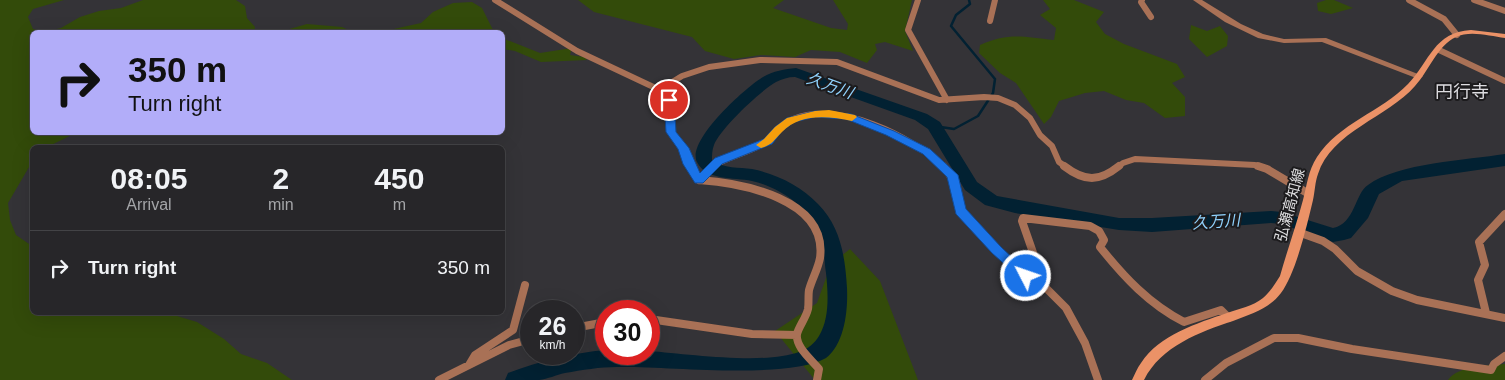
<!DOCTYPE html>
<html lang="en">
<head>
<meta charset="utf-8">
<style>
	:root { --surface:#272629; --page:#333235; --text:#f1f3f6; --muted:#a4a5a8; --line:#434346 }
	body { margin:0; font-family:Arial,"Noto Sans JP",sans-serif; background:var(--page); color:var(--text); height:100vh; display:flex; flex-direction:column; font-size:19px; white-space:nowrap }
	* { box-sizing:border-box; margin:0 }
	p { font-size:16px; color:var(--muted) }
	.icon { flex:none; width:28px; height:28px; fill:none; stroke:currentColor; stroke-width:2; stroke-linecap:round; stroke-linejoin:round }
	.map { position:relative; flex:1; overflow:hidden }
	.panel { position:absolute; left:30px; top:145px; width:475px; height:170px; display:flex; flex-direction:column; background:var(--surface); border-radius:8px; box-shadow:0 5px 20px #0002,0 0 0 1px var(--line) }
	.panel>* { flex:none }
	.hud { position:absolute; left:30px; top:30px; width:475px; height:105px; border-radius:8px; box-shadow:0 5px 20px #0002,0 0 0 1px var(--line); background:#b2adf9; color:#111; overflow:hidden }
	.speed { position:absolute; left:520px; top:300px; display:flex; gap:10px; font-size:25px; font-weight:700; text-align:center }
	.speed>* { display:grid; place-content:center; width:65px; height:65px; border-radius:50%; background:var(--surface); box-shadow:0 5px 20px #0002,0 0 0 1px var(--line); line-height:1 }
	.speed small { font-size:12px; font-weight:400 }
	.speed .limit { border:8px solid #d22; background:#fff; color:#111 }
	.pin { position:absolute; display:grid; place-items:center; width:42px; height:42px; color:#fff; margin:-21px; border:2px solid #fff; border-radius:50%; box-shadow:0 1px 5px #0007 }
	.me { position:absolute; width:55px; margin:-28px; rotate:311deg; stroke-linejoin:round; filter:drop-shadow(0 0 4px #0008) }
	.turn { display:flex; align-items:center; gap:18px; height:105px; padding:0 15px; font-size:22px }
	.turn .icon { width:65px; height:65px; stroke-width:2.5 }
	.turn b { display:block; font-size:35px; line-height:42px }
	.eta { display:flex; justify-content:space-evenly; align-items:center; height:85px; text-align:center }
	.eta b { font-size:30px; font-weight:800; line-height:35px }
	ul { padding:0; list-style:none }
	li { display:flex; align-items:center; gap:15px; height:75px; padding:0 15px; border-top:1px solid var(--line) }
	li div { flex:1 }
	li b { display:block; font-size:19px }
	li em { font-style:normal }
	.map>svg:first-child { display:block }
</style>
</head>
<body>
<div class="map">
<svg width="1505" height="380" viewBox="0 0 1505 380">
	<rect width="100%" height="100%" fill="#343337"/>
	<!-- green -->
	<path fill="#334b0a" d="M0,0H64L33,9L28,17L33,29L44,32L61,28L80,17L99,11L121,8L143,0H236L245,6L247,18L255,27L254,32H110L103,30L91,32H32V132L76,133L47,147L32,148V162L8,203L10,220L16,235L32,246V312L167,313L197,322L224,339L241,354L267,363L292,380H0Z
		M578,0H784L773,8L831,28L847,30L848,24L833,0H912L905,31L913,51L885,42L875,44L877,50L867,63L840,52L811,50L795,57L761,55L734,59L705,51L692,37L594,12Z
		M1043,0H1074L1104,12L1096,22L1105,34L1124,44L1177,64L1185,77L1172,83L1185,97V116L1165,118L1144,103L1126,100L1104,91L1085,93L1059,101L1051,117L1044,124L1016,83L1000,73L979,53L980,45C1009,32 1024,37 1054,40L1056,28L1040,15L1050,9Z
		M1326,0H1334L1353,8L1331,14L1318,11L1317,3Z
		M472,2L482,8L494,32H380L421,23L433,12L453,3Z
		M307,24L342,27L353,32H279Z
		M1191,25L1207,31L1220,26L1228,36L1227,46L1207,57L1189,39Z
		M502,38L540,53L572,48L570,55L584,57L587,60L541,62L515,51L503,49Z
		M850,249L880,281L918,380H815L775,331L817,303L831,264Z
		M1505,364V380H1448C1459,365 1488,366 1505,364Z"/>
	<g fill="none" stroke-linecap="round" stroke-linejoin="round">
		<!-- stream -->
		<path stroke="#022132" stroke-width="2.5" d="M934,126L954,129L978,116L993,93L995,79L951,26L956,15L970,4L969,0"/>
		<!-- river -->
		<path fill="#022132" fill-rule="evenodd" d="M796,68L927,114L940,122L977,182L997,196L1119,218H1152L1271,211L1282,212L1333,228C1355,224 1355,193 1368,185C1398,163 1467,160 1505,154V166L1402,181L1379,194L1368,218L1351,238L1344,240L1333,242L1281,224L1271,223L1152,232L1119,230L1015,213L985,205L965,190L928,129L915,120L795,77C788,77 782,79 776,82C761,90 720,129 714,145C712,150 712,155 712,160C724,169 739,167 752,169C777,174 801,186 818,204C841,227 845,257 847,288C848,310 845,343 826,358C786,380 669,366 617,367C600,367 582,370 565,373C556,375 548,379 539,380C528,380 516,380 505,380L508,373C540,361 572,353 606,350V354H649V351C688,354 764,365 799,352C808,349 815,343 819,336C830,318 828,292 826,273C824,261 825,246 820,235C810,208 779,187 752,181C734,177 706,181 697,162C686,141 746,87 763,77C773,71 785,69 796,68Z"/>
		<!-- minor-far1 -->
		<path stroke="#a97156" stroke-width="6" d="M495,0L577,51L664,92L669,101L671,132L683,148L691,167
			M918,0L908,30L947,100
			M1142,0L1141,2L1151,17
			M1409,0L1444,19L1457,35
			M1474,0L1505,11
			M990,21L995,0
			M1439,50L1505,81
			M664,92L669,84L682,76L709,67L760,60L837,62L939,100L984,97L998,98L1015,105L1030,118L1040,135L1052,146L1059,162L1066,167
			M712,167C727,157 745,154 761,145C774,138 780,124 793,119C840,101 910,135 944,167
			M1118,167L1123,163L1135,159L1255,165L1261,167"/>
		<!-- minor -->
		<path stroke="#a97156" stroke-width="8" d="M690,166L699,180C742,183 828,199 820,258C818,269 812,279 809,290C808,296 809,303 808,309C806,318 799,326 797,334C795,347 812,360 819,369L817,380
			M943,166L953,179L959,207L968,220L1000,253L1047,289L1066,308L1085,343L1098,380
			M1064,166C1085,182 1099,182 1119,166
			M1258,166L1267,169L1309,194
			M699,180L714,166
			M1298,232L1323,241L1335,249L1357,271L1392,291L1417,300L1505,318
			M1019,270L1032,268L1037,264L1022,221L1023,218L1090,226L1099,231L1104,240L1100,247C1124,277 1149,304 1184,322L1221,310L1229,318
			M1486,313L1478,280L1485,265L1479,242L1505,214
			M649,319L752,334L797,335
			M574,328L606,322
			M469,365L475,355L513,330L525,285
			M439,380L509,345L531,339
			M1205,380L1226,363L1274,338H1298L1352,349L1491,370L1494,364L1505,356"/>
		<!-- tertiary -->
		<path fill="#a97156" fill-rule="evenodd" d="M1193,0H1202L1241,24L1263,34L1284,39L1326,38L1423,76L1419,79L1416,78L1322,42L1284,43L1258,38L1225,22Z"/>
		<!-- secondary -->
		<path fill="#eb9267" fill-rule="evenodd" d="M1471,30L1505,34V38C1490,36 1470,30 1456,37C1437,46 1429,71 1415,86C1388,117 1331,132 1318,174C1315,182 1315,191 1313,200C1307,225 1296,273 1281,293C1269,309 1251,314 1233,321C1200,332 1161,346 1144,380H1132C1135,374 1137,368 1141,363C1159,335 1198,323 1227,313C1239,309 1253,306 1263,298C1270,292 1275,284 1280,276C1287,251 1296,226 1303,200C1307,185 1308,171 1317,157C1339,123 1381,112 1408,84C1430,61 1434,32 1471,30Z"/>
	</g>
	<!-- route -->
	<path fill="#1a73e8" stroke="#114b97" d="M669,97L674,100L676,132L689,148L700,173L715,158L764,139L775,127L787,118L815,111L851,114L894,131L930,149L958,175L966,209L1001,247L1032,276L1030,279H1021L992,253L956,214L947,177L923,154L886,135L846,119L815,117L794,122L782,131L772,144L722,164L703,183H695L683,164L678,149L666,132L664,100Z"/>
	<!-- slow -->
	<path fill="#f59e0b" d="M829,110L855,115L857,117L852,121C828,116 800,113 782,132C774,140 772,145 761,148L756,145L764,139L775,127L787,118L815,111Z"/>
	<g text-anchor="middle" stroke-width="4" stroke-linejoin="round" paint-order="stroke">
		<!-- street labels -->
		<g font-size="15" fill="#dfdfe1" stroke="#1c1b1d">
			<text transform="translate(1290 205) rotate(-75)" y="5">弘瀬高知線</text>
		</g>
		<!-- water labels -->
		<g font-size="16" font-style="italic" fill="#90d3fe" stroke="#1c1b1d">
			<text transform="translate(830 85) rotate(20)" y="6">久万川</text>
			<text transform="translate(1216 221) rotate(-4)" y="6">久万川</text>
		</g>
		<!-- quarter labels -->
		<g font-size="18" fill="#dddce0" stroke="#1c1b1d">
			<text x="1462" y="98">円行寺</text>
		</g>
	</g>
</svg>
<div class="speed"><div>26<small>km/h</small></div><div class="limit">30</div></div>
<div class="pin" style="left:669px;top:100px;background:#d93025"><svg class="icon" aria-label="arrive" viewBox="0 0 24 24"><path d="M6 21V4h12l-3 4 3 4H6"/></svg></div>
<svg class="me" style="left:1026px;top:276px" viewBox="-20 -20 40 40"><circle r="17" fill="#1a73e8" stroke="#fff" stroke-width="3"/><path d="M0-11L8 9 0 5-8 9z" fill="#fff"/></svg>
<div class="hud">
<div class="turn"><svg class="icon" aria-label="right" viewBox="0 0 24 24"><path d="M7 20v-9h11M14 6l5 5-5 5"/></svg><div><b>350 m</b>Turn right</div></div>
</div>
<section class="panel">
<div class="eta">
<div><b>08:05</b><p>Arrival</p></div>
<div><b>2</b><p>min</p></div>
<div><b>450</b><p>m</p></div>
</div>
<ul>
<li><svg class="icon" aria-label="right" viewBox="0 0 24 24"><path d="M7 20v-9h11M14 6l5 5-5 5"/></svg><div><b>Turn right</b></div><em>350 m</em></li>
</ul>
</section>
</div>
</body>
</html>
